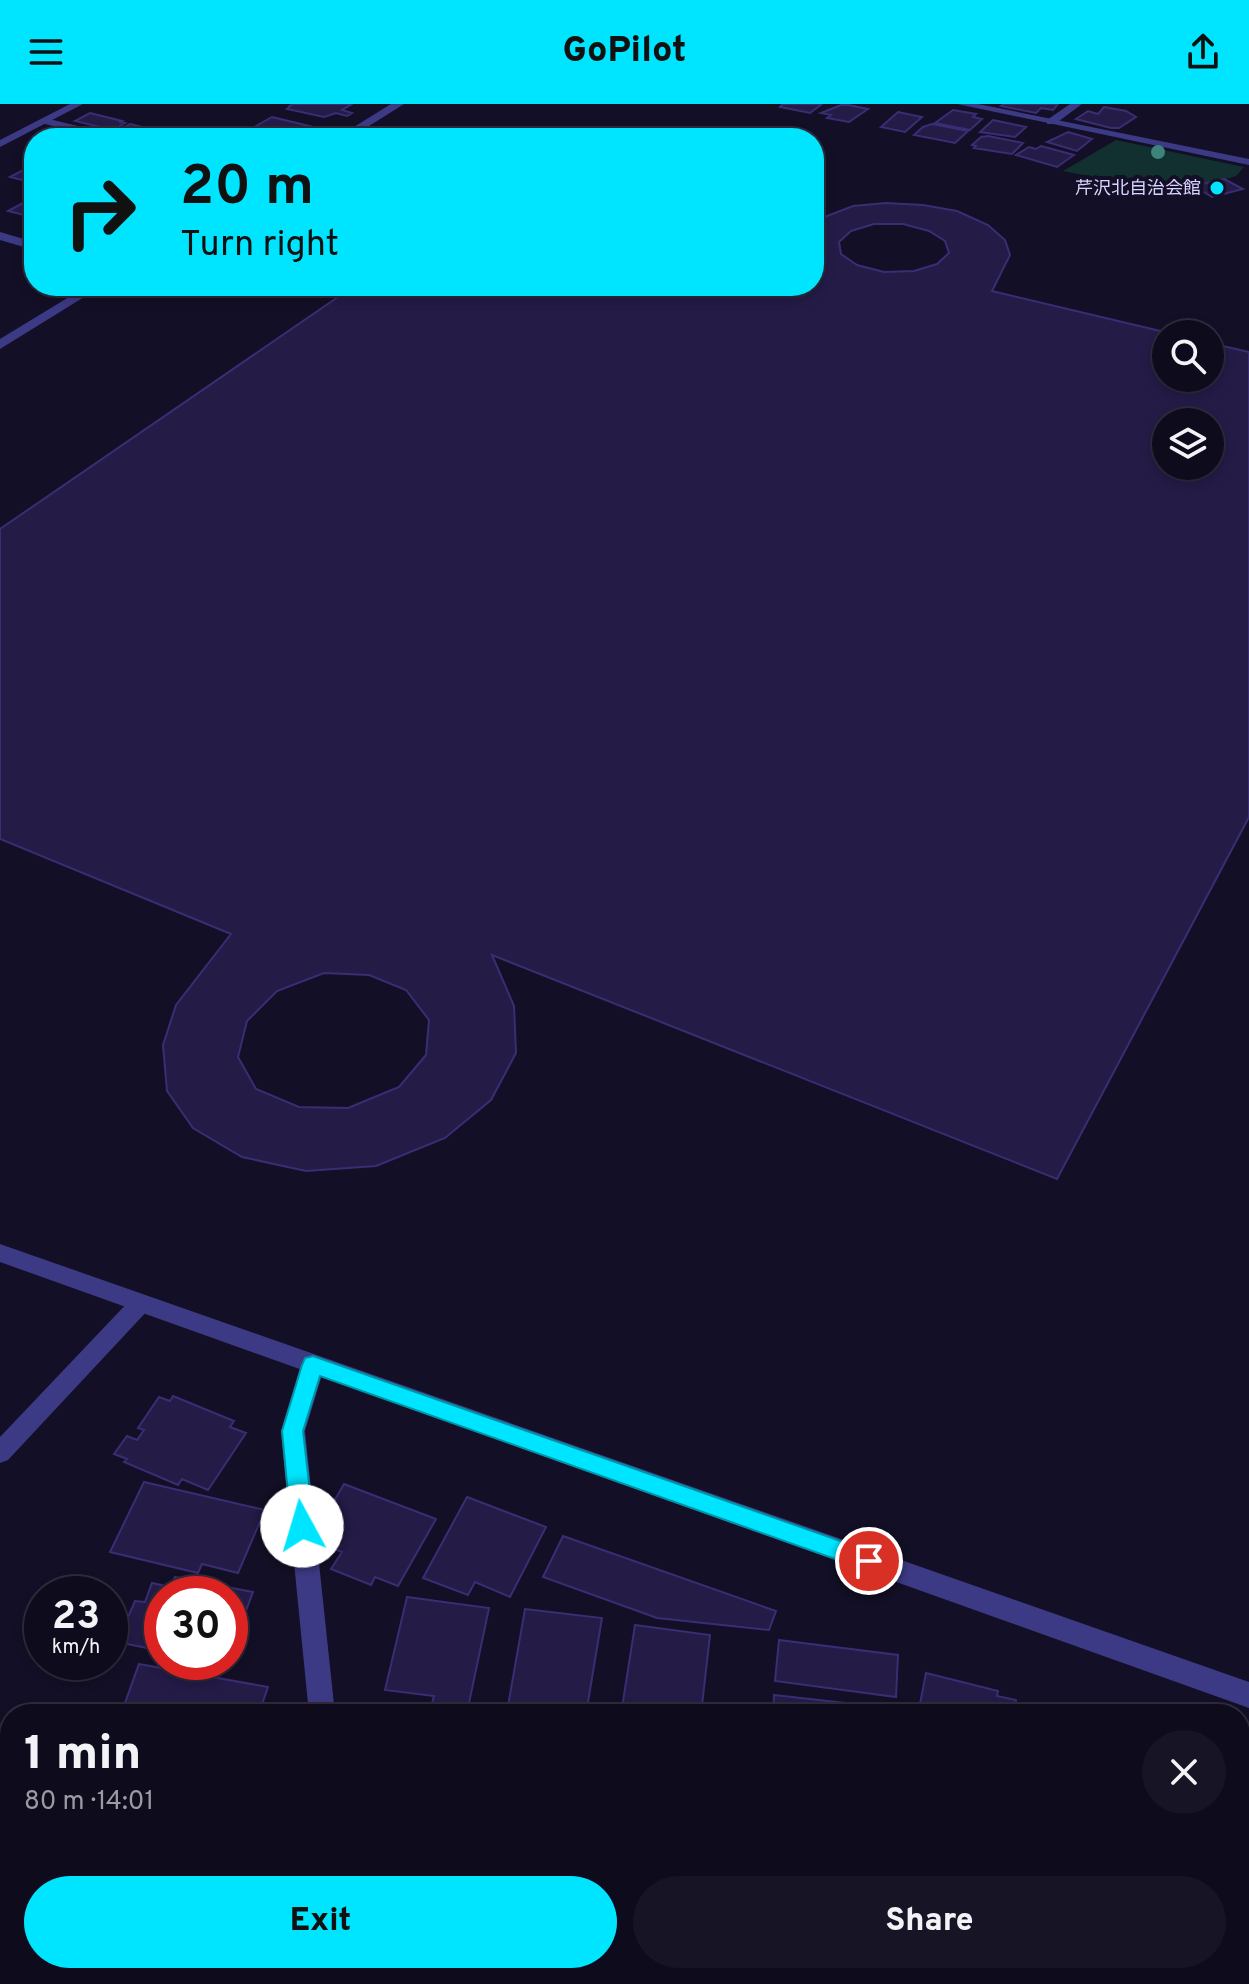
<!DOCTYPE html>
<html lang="en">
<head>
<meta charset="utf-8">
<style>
	:root { --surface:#0e0b1c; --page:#171425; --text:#f1f3f6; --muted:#9b9ba3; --line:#2e2b3b; --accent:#00e5ff }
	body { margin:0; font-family:Overpass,"Noto Sans JP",sans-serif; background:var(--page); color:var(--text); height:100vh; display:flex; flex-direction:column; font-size:30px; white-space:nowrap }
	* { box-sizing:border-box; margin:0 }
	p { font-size:26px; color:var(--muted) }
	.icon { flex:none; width:44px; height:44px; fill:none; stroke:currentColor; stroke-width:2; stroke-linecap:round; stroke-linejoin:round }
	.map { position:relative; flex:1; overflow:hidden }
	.details { position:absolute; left:0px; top:1600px; width:1250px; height:280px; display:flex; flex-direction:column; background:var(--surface); border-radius:32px 32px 0 0; box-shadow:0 4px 12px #0003,0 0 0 2px var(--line) }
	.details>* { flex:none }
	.guide { position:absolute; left:24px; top:24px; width:800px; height:168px; border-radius:32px; box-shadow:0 4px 12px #0003,0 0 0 2px var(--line); background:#00e5ff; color:#111; overflow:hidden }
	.tools { position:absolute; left:1152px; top:216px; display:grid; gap:16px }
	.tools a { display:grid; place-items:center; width:72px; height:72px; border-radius:50%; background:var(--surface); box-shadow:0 4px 12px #0003,0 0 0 2px var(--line); font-size:40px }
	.speed { position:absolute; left:24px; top:1472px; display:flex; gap:16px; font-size:40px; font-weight:700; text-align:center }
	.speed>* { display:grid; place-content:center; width:104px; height:104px; border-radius:50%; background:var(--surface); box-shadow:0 4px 12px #0003,0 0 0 2px var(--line); line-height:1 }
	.speed small { font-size:20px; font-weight:400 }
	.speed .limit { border:12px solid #d22; background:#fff; color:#111 }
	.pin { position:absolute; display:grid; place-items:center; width:68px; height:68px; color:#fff; margin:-34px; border:4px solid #fff; border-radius:50%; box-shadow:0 2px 8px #0007 }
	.me { position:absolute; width:88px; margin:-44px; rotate:354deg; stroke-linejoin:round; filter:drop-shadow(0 0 6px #0008) }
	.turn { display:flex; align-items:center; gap:28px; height:168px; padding:0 24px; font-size:36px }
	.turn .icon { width:104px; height:104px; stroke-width:2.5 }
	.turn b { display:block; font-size:56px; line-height:68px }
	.round { display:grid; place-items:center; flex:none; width:84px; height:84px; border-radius:42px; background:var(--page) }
	.head { display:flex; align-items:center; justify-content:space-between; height:136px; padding:0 24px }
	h1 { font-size:48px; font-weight:800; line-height:60px }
	.primary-button { display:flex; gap:16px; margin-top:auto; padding:16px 24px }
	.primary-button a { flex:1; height:92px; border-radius:48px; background:var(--accent); color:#111; font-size:32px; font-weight:800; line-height:92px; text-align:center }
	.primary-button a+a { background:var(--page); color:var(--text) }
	header { display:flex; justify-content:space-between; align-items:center; height:104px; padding:0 24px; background:var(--accent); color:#111; font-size:36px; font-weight:800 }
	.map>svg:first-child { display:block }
</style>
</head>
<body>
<header><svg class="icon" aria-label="menu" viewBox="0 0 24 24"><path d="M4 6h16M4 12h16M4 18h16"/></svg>GoPilot<svg class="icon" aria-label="share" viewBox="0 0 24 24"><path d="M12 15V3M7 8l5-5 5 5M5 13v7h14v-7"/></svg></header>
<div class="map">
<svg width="1249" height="1880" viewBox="0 0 1249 1880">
	<rect width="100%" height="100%" fill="#130f26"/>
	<!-- green -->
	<path fill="#12302f" d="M1116,36L1244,63L1236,72L1177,90L1063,67Z"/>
	<!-- building -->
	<path fill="#241b47" stroke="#3b2d73" stroke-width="2" fill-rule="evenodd" d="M292,0H352L342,6L352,9L347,12L336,9L324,13L287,5Z
		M783,0H822L810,9L780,3Z
		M1003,0H1058L1053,6L1041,4L1036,9L1001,2Z
		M841,1H849L868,5L849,18L827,14L831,11L821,9Z
		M1104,3L1126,7L1136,13L1119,24H1111L1076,15L1088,7L1098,10Z
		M953,6L976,10L973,13L982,15L970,26L935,19Z
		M898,8L922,13L905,28L881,23Z
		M90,9L122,17L119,18L125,19L113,26L75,17Z
		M272,13L309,22L306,23L311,24L306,27L316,30L311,33L300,31L295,34H235Z
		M993,16L1026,23L1015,33L980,28Z
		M130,20L176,31L171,34H141L145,31L120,25Z
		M932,20L968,27L955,39L914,31L923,23Z
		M1068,28L1092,35L1077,47L1047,38Z
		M988,32L1023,39L1012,50L974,44L976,42L972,41L981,33Z
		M1041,42L1074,51L1057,63L1016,51L1029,43L1036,45Z
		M31,62H34V79L10,73Z
		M1224,75L1243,85L1212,93L1194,82Z
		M34,93L32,113L8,107Z
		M886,99L923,101L957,107L988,121L1005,136L1010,151L992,187L1173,230H1166V274H1210V239L1249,248V713L1057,1075L492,851L514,902L516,949L491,996L445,1034L376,1062L306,1067L242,1053L193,1024L167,987L163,941L176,901L231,830L0,735V425L354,182H814V117L853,102ZM874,120H903L929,127L945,137L949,149L937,160L914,167L884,168L857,161L841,150L839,138L851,127ZM1166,318H1210V362H1166ZM324,869L369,871L406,886L429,916L426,951L399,983L348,1004L299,1003L256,985L238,953L247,917L277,887Z
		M173,1292L234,1317L230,1323L246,1329L208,1386L182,1375L178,1381L124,1358L127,1355L114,1350L127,1332L137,1336L144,1326L138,1324L159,1293L170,1297Z
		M144,1378L265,1406L238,1469L202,1460L198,1469L110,1448Z
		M344,1380L436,1415L398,1482L375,1473L371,1481L331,1465L342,1448L332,1444L343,1427L322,1418Z
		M467,1393L546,1423L510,1493L475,1478L468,1491L423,1474Z
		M563,1432L776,1507L769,1526L657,1514L543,1473Z
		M175,1473L253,1488L230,1549V1490H162V1547L117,1538L135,1497L145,1498L152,1479L170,1483Z
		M407,1493L489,1504L468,1604L432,1599L434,1592L385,1586Z
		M525,1505L602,1514L586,1610H552L508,1602Z
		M635,1521L710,1531L701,1610H621Z
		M779,1536L898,1551L896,1593L775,1577Z
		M139,1560L268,1583L260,1606L252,1604L250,1610H121Z
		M926,1569L998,1587L997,1592L1016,1596L1014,1610H918Z
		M774,1591L890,1604V1610H773Z
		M1240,1851L1248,1880H1157L1154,1870H1240Z
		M130,1870H264L262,1880H158L128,1877Z"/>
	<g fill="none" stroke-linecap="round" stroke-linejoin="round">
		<!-- service -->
		<path fill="#3d3a85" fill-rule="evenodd" d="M1070,0H1082L1055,20H1047V16Z
			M45,14L119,32L121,34H101L41,19L40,17Z"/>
		<!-- minor -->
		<path fill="#3d3a85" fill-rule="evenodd" d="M70,0H83L0,43V36Z
			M957,0H978L1249,55V61Z
			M141,1190L149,1193L152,1199L149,1205L8,1356L0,1359V1333L133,1193Z
			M313,1251L321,1254L325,1261L305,1327L335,1610H309L281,1327L301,1261L305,1254Z
			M334,1870H364L365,1880H335Z"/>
		<!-- tertiary -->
		<path fill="#3d3a85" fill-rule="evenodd" d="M391,0H404L350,34H336Z
			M0,128L34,138V146L0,136Z
			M87,182H102L0,245V235Z
			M0,1140L1249,1578V1604L0,1158Z"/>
	</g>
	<!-- trees -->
	<circle fill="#3d827b" cx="1158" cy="48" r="7"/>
	<!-- route -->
	<path fill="#00e5ff" stroke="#0095a6" stroke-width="2" d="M313,1252L869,1447L877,1450L880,1457L877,1464L869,1467L320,1272L303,1327L314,1422L310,1429L302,1432L294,1429L291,1422L282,1327L302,1261L305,1254Z"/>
	<!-- markers -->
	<circle fill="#00e5ff" stroke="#130f26" stroke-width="3" cx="1217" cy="84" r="8"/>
	<g text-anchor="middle" stroke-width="8" stroke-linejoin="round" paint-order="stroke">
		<!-- far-poi labels -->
		<g font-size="18" fill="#d9d4ff" stroke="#130f26" text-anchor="end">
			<text x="1201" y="90">芹沢北自治会館</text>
		</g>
	</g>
</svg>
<div class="tools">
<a><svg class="icon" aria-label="search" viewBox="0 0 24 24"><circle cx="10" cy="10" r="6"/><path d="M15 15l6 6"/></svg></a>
<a><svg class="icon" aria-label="layers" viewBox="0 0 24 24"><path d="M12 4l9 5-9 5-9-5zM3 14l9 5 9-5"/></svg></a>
</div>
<div class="speed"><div>23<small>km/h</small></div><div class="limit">30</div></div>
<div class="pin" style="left:869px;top:1457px;background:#d93025"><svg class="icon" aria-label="arrive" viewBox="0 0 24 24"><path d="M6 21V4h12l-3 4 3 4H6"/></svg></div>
<svg class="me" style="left:302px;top:1422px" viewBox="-20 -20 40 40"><circle r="19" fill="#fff"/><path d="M0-13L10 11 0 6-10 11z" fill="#00e5ff"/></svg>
<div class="guide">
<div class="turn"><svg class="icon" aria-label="right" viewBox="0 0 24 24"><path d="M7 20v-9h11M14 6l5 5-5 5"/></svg><div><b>20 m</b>Turn right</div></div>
</div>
<section class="details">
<div class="head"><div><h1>1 min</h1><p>80 m · 14:01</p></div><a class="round"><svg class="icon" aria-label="close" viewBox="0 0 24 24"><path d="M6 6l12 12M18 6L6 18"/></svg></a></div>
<div class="primary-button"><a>Exit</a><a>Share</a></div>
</section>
</div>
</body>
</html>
